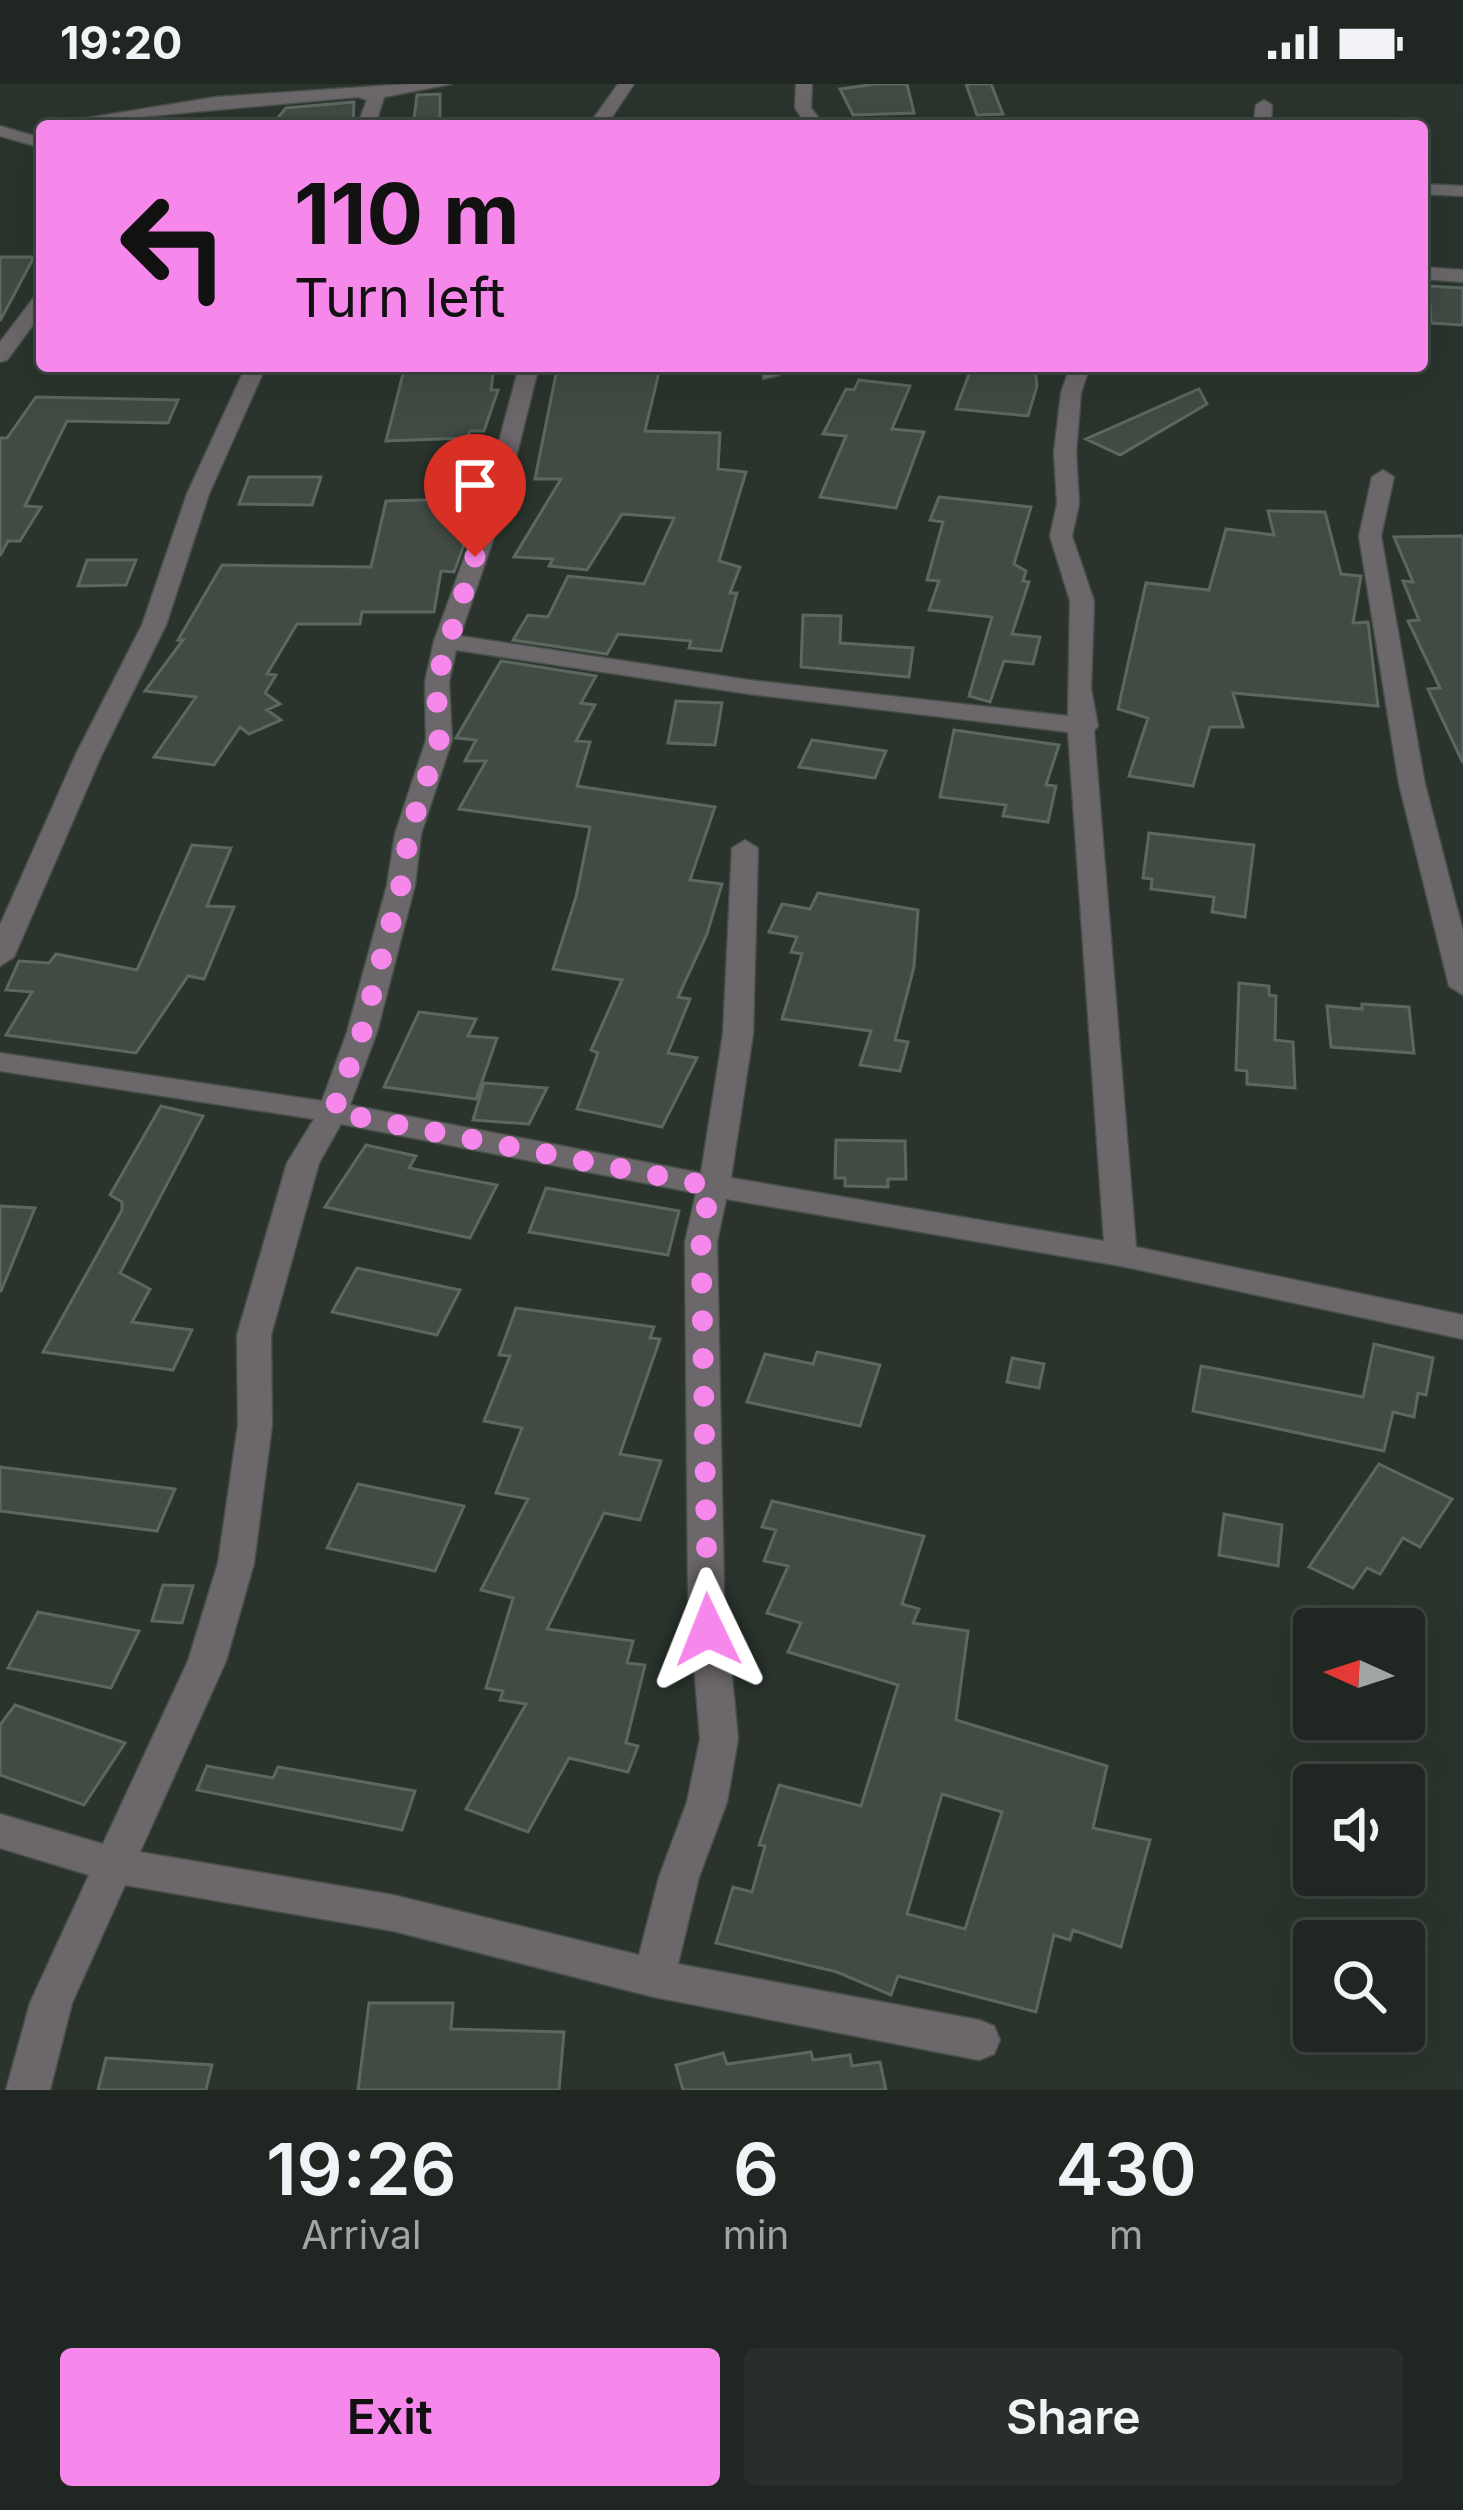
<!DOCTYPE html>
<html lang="en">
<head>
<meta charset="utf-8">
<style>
	:root { --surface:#202722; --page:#282f2a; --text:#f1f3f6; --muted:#a2a5a5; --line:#3d4440; --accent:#f788eb }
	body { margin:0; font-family:Inter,sans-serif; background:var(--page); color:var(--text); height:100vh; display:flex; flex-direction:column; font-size:45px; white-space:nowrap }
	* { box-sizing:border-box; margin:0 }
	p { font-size:39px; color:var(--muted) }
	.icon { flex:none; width:66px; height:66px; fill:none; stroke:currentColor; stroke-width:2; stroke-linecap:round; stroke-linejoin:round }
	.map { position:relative; height:2006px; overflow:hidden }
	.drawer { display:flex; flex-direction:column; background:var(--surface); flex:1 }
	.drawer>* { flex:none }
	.hud { position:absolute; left:36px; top:36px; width:1392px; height:252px; border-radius:12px; box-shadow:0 12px 48px #0002,0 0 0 3px var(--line); background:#f788eb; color:#111; overflow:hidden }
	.needle { width:78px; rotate:273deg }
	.tools { position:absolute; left:1293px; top:1524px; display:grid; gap:24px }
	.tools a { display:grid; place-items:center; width:132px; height:132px; border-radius:12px; background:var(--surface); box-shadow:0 12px 48px #0002,0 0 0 3px var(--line); font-size:60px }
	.pin { position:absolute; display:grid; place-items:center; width:102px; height:102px; color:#fff; margin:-123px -51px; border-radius:50% 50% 50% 0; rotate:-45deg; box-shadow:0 0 12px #0007 }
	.pin .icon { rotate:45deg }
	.me { position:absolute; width:132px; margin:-66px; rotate:358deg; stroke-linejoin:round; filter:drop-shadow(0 0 9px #0008) }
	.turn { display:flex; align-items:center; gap:42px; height:252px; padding:0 60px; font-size:54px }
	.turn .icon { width:156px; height:156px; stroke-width:2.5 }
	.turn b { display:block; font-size:84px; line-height:102px }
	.eta { display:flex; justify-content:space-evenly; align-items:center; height:204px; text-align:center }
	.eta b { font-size:72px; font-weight:600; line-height:84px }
	.cta { display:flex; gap:24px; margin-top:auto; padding:24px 60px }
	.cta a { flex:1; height:138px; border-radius:12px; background:var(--accent); color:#111; font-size:48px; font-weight:600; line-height:138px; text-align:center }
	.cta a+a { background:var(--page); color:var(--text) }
	.status { display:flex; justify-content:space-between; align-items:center; height:84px; padding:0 60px; background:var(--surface); direction:ltr }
	.status svg { height:33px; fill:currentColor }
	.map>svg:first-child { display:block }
</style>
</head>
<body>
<div class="status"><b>19:20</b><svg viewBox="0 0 49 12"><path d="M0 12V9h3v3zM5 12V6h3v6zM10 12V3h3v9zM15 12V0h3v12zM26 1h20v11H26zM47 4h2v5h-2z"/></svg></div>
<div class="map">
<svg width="1463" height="2006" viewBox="0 0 1463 2006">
	<rect width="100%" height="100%" fill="#2a342d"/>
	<!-- building -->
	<path fill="#414b44" stroke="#5c6760" stroke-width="3" fill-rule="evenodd" d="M876,0H907L914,29L853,31L840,5Z
		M966,0H991L1003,30L977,31Z
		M440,10V42H413L417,11Z
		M354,18L353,42H271L286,24Z
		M0,173H34L0,237Z
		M1429,202L1463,204V241L1431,239Z
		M405,282H494L491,306H498L484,347H470L467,354L386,357Z
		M972,282H1035L1037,302L1028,332L956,325Z
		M590,286L659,288L645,347L720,349L718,385L746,388L719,477L740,483L730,509H737L721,567L689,564L691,557L618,550L607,570L513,556L528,531L548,533L568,492L644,500L674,434L622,430L587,486L549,482L553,475L514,473L561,395H535L556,290Z
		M859,296L910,302L892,345L924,348L896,424L820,413L846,352L823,350L846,305L854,306Z
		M1199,305L1207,320L1120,371L1086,355Z
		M36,313L178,316L168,339L67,337L25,422L41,423L20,457H8L0,472V354H7Z
		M249,393H321L312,421L239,420Z
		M939,413L1031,423L1014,480L1026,487L1023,497L1029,498L1012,550L1040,553L1033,580L1004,577L990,618L969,612L992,533L929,526L939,497L927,496L943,438L930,436Z
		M460,415L459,422H471L469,447L454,488L441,487L434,528H362L360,540H297L267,590L276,591L265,609L280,620L267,626L281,636L249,650L240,643L214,681L154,673L196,613L145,607L183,556H178L222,481L371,483L386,417Z
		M1268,427L1325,428L1341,490L1361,492L1353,539L1368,538L1378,622L1233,609L1243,643H1210L1193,702L1129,692L1148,634L1118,625L1146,499L1209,506L1226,445L1274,451Z
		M1463,452V679L1428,605L1440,604L1408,537L1419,536L1403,497L1413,498L1394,453Z
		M87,476H136L126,501L78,502Z
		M803,531L841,532L840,559L913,564L909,593L801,583Z
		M501,577L596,592L581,619L595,621L576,657L590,658L577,702L715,723L690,796L722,800L707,850L678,913L690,915L668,969L697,974L662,1043L577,1025L598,969L591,966L622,896L553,885L576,813L590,743L459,725L486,677H465L476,656L456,654Z
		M676,617L722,619L715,661L668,659Z
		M954,646L1059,661L1046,701L1056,702L1048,738L1003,732L1006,721L940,713Z
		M812,656L886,667L875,694L799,683Z
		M1149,749L1254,761L1245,833L1212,828L1214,813L1151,805L1152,795L1143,794Z
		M192,761L231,764L207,822L234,823L204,895L188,892L136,969L6,951L32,908L6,906L19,877L49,879L56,870L137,886Z
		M818,809L918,826L914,883L895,956L908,958L900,987L860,981L871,947L782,935L802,870L791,868L797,853L769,848L782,820L810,825Z
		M1239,899L1269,902V911L1276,912L1275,956L1293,958L1295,1004L1247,1000V987L1236,986Z
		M1362,920L1409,923L1414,969L1331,963L1327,922L1362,925Z
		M419,928L476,935L468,952L497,954L476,1015L384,1003Z
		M484,999L547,1004L529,1040L473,1036Z
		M161,1022L203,1032L120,1189L150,1205L132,1238L192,1246L173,1286L43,1268L122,1126V1118L110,1111Z
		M836,1056L905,1057L906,1095H888V1103L845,1102V1094H835Z
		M366,1061L416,1072L409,1084L497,1101L470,1154L325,1123Z
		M546,1104L679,1127L668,1171L529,1148Z
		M0,1122L35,1124L1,1207H0Z
		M357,1184L460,1206L437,1251L332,1228Z
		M516,1224L654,1243L650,1254L660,1255L620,1370L661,1377L640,1436L604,1429L547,1545L633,1557L627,1579L645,1581L626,1659L638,1662L628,1688L569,1674L528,1748L466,1725L526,1620L500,1616L503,1607L486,1604L513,1514L481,1506L528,1415L496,1409L522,1344L484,1337L510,1272L499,1271Z
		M1374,1260L1433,1274L1426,1311L1418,1309L1414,1333L1393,1328L1384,1367L1193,1327L1201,1282L1363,1313Z
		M817,1268L880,1281L860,1342L747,1318L765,1270L813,1280Z
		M1012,1274L1044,1280L1039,1304L1007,1298Z
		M1379,1380L1452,1415L1420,1463L1403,1454L1380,1490L1367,1484L1353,1504L1309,1483Z
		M0,1383L175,1405L157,1447L0,1427Z
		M358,1400L464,1422L435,1487L327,1464Z
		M772,1417L924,1452L902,1520L919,1525L913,1539L968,1547L956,1636L1107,1682L1093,1744L1150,1756L1121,1863L1073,1846L1070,1856L1054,1851L1036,1928L898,1892L891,1911L837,1888L716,1859L733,1803L752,1808L765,1762L759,1761L779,1701L861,1722L898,1601L788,1568L801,1539L767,1529L788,1482L764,1477L776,1446L762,1443ZM942,1710L1002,1728L965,1845L907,1830Z
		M1224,1430L1282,1441L1278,1482L1219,1471Z
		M163,1501L193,1502L182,1539L152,1537Z
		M38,1528L139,1547L111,1604L8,1584Z
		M15,1621L125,1659L84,1721L0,1691V1641Z
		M207,1682L273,1694L278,1683L415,1707L402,1746L197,1706Z
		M369,1919H453L451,1945L564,1948L559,2006H358Z
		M811,1968L813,1976L850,1971L852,1982L880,1978L886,2006H683L676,1981L723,1969L727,1980Z
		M106,1974L212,1981L206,2006H98Z"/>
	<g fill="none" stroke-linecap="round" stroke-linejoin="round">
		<!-- street casing -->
		<g stroke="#464f48" stroke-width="3">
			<path id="street" d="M408,0H451L384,13L375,42H357L367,16L358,13L42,42V46L38,42L216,13Z
				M618,0H634L606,42H588Z
				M796,0H812L811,24L825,42H807L795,24Z
				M1264,16L1272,21L1271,42H1253L1256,21Z
				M0,42L42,54V64L0,52Z
				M1422,100L1463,102V112L1422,110Z
				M1422,183L1463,186V198L1422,195Z
				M42,210V229L7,276L0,278V258L35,212Z
				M246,282H266L209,410L166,541L102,670L14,873L0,882V841L76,670L142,541L187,410Z
				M519,282H539L501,433L460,552L749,596L1068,632L1070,517L1050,452L1057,420L1054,368L1061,309L1070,282H1090L1081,309L1076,368L1079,420L1072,452L1094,517L1091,605L1098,642L1094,647L1136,1163L1463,1231V1255L1121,1182L726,1115L717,1158L724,1509L738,1655L727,1718L699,1793L678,1880L979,1936L994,1942L1000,1956L994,1970L979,1976L654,1913L393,1847L125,1801L72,1919L50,2006H6L30,1919L89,1791L0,1764V1730L103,1760L188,1577L218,1479L238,1341L237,1251L287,1079L314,1035L0,987V969L322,1017L347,948L387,801L395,750L426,656L425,598L434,557L479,433ZM456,566L749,610L1068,648L1104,1157L731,1094L753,950L758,764L745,756L732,764L723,950L701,1089L350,1021L377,948L415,801L421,750L452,656L449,598ZM341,1040L696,1109L685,1158L688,1509L700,1655L687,1718L659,1793L639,1871L393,1811L140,1768L226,1577L254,1479L272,1341L271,1251L319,1079Z
				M762,282H782L780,291L763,295Z
				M1383,386L1394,393L1381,452L1425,700L1463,847V911L1449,902L1399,700L1359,452L1372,393Z"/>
		</g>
		<!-- street -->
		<use href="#street" fill="#6c676b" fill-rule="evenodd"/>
	</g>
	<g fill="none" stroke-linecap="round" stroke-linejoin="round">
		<!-- route -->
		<path stroke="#f788eb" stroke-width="21" stroke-dasharray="0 37.8" d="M475,473L436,598L439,656L409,750L401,801L362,948L333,1028L710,1102L701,1158L708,1546"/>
	</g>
</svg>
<div class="tools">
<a><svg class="needle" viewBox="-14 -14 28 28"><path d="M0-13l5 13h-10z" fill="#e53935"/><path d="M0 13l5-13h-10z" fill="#a2a5a5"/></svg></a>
<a><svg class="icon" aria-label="sound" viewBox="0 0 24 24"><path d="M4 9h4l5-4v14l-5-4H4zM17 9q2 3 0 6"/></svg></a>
<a><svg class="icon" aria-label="search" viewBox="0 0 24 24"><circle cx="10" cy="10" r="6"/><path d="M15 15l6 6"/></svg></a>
</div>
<div class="pin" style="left:475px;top:473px;background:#d93025"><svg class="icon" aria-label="arrive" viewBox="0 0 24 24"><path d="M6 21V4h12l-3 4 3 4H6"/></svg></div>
<svg class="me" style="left:708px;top:1546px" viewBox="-20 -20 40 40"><path d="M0-17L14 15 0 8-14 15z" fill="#f788eb" stroke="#fff" stroke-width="4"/></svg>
<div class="hud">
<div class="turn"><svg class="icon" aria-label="left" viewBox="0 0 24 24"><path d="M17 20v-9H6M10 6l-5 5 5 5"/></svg><div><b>110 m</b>Turn left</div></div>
</div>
</div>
<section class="drawer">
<div class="eta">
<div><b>19:26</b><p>Arrival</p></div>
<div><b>6</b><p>min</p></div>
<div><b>430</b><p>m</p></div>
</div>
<div class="cta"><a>Exit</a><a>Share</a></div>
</section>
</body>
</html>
